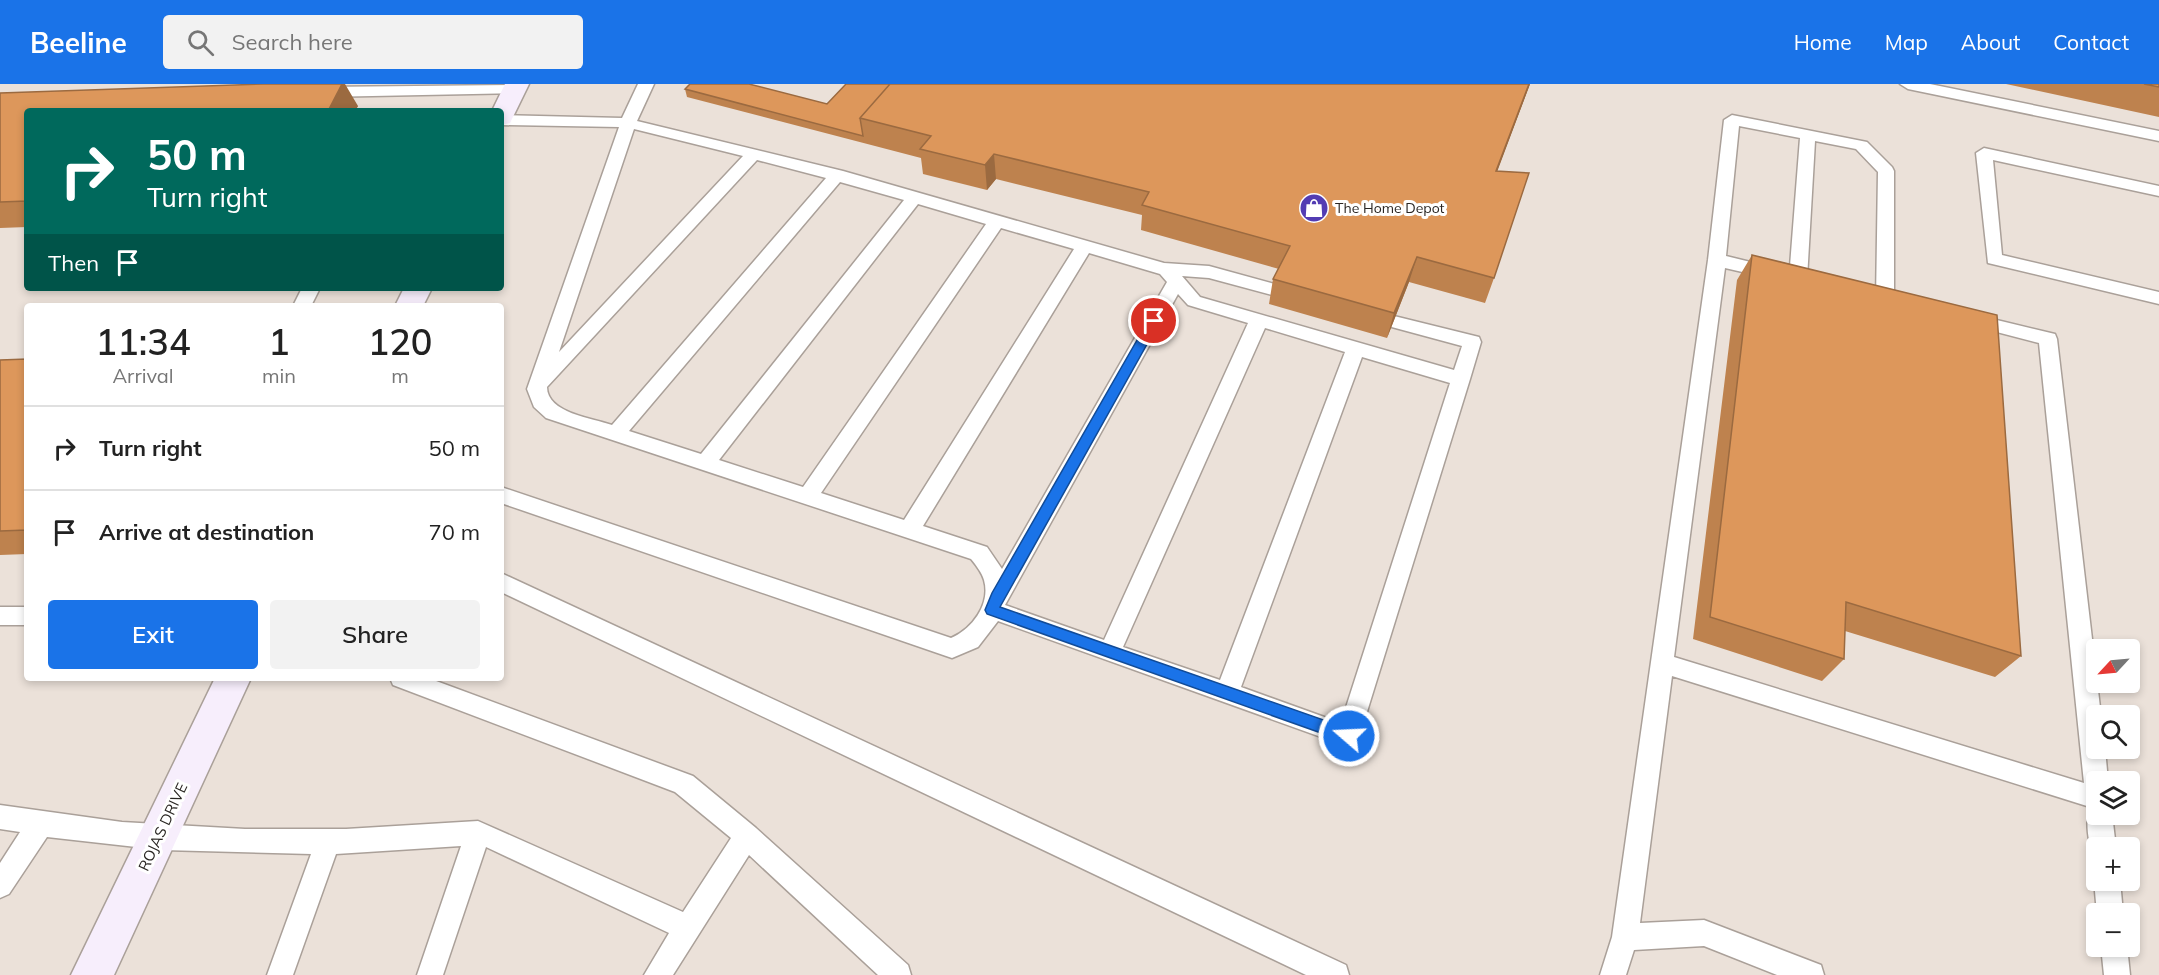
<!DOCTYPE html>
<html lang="en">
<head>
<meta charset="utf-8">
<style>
	:root { --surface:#fff; --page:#f2f2f2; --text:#222; --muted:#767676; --line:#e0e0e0; --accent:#1a73e8 }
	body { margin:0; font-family:Mulish,sans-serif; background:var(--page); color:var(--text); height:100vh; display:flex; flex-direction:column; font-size:22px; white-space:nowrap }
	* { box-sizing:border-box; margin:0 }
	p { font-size:20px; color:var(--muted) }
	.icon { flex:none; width:33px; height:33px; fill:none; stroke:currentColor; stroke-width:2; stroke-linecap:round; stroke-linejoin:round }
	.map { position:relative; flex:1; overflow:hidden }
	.drawer { position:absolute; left:24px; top:219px; width:480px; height:378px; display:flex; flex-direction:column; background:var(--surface); border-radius:6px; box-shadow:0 3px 9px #0003 }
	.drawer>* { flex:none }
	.hud { position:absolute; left:24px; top:24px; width:480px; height:183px; border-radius:6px; box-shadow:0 3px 9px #0003; background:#00695c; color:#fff; overflow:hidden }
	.needle { width:39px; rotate:244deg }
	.buttons { position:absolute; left:2086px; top:555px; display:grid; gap:12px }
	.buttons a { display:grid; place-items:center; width:54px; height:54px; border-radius:6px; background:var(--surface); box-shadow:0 3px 9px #0003; font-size:30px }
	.pin { position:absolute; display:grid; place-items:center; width:51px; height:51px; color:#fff; margin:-26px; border:3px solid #fff; border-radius:50%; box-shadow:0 2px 6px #0007 }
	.me { position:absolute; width:66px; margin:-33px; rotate:289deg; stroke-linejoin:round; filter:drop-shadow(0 0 4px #0008) }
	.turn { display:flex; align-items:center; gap:21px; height:126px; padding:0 24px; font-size:27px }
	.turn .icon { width:78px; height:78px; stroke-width:2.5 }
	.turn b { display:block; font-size:42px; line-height:51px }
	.then { display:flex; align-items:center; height:57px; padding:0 24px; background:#0003; gap:12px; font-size:22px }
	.eta { display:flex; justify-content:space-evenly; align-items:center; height:102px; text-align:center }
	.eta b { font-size:36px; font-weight:600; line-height:42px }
	.primary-button { display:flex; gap:12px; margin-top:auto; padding:12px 24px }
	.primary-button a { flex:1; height:69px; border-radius:6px; background:var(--accent); color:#fff; font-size:24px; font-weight:600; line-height:69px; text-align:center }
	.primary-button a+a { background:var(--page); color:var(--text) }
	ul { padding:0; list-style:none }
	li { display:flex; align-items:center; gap:18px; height:84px; padding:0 24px; border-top:2px solid var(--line) }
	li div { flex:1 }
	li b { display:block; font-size:22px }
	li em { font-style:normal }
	header { display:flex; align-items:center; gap:36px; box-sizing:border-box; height:84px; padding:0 30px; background:var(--accent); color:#fff }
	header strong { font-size:28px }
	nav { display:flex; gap:33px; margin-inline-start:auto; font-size:21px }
	.search { width:420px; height:54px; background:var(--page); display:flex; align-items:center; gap:15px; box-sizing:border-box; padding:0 21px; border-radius:6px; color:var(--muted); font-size:22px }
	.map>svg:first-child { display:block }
</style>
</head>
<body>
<header>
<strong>Beeline</strong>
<div class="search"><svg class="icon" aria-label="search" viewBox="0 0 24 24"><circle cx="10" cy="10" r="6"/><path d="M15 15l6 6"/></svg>Search here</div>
<nav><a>Home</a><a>Map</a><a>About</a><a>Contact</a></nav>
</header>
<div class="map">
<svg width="2159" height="891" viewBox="0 0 2159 891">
	<rect width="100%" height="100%" fill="#ebe1d9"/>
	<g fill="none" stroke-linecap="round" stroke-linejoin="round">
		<!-- service casing -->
		<g stroke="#aaa099" stroke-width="3">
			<path id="service" d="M638,0H654L637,37L843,87L1164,179L1209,182L1282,202L1285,206L1276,212L1209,194L1182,192L1200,213L1454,286L1462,262L1388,242L1385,238L1388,234L1394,232L1479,253L1481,258L1470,295L1357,660L1349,663L998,537L978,563L952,574L501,419V403L951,554C972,545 991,520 984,496C982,489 976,481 971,475L546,334L534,323L527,305L619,43L501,41V31L622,34ZM634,45L743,72L559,268ZM757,76L826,94L612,341C592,334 547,329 547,303ZM840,98L904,116L701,370L629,347ZM918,120L986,140L803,403L719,376ZM1001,144L1074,165L904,436L821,409ZM1089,169L1160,190L1167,198L1002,485L987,463L923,442ZM1178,210L1188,221L1248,239L1104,556L1005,521ZM1265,244L1345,268L1220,596L1123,563ZM1362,273L1450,299L1341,639L1241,603Z
				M1900,0H1930L2159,47V57L1908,5Z
				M514,1L519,3L522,6L519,9L322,13L314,8L322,3Z
				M1732,31L1867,58L1892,83L1894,87V216L1885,222L1876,216L1878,88L1856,65L1815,57L1807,195L1798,201L1792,199L1789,195L1800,54L1739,42L1726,172L1779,185L1782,189L1773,195L1725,184L1674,573L2084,699L2039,259L1966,240L1963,236L1966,232L1972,230L2055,250L2057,255L2101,632H2097V664H2105L2108,698H2097V730H2112L2116,764H2097V774L2094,773C2088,759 2085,737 2090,723L1672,592L1640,839L1704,836L1821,881L1824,891H1777L1704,862L1634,866L1626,891H1600L1612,853L1708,176L1724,36Z
				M1984,64L2159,102V112L1993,76L2002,171L2159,208V220L1988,179L1976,69Z
				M302,204H320L311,222H293Z
				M501,489L1346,881L1349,891H1306L501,508Z
				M0,523H27V541H0Z
				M390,594H428L693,692L756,744L908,881L911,891H878L749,771L673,891H644L669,849L486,763L443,891H417L461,762L336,770L293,891H267L311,770L163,766L47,753L9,810L0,814V779L20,748L0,745V721L122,738L245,745H346L478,737L683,828L731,754L675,708L393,601Z
				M2097,789V796H2120L2123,830H2097L2094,796Z
				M2101,862H2127L2130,891H2104Z"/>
		</g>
		<!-- secondary casing -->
		<g stroke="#aaa099" stroke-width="3">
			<path id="secondary" d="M505,0H529L510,39L501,41V27H492Z
				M404,204H432L423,222H395Z
				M215,594H251L114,891H71Z"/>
		</g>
		<!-- service -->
		<use href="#service" fill="#fff" fill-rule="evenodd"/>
		<!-- secondary -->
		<use href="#secondary" fill="#f7eefc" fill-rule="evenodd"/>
	</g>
	<!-- wall -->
	<path fill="#be824e" d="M1530,0L1497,87L1494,194L1485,219L1409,198L1387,254L1269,220L1273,195L1279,185L1141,146L1142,131L996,95L987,106L923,90L921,74L687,13L685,5L827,20Z
		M2006,0H2159V33Z
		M0,9L358,22L355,27H27V143L0,144Z
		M1752,171L2021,572L1995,593L1845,547L1844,575L1822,597L1693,555L1737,196Z
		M27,275V470L0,471V276Z"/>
	<!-- shaded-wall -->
	<path fill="#9b6a40" d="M342,0H345L358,22L355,27H328Z
		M1529,0H1530L1488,112L1496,87Z
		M994,70L996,95L987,106L985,81Z
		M1417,173L1409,198L1387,254L1394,229Z"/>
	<!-- building -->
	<path fill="#dd975b" stroke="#9b6a40" stroke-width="1.5" d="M264,0H342L328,27H27V117L0,118V9Z
		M690,0H749L827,20L846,0H890L860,34L863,52L685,5Z
		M890,0H1529L1496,87L1529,89L1494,194L1417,173L1394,229L1273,195L1290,162L1142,121L1149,108L994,70L985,81L920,65L931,52L860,34Z
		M2144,0H2159V3Z
		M1752,171L1997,231L2021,572L1846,518L1844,575L1710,533Z
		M27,275V446L0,447V276Z"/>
	<!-- route -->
	<path fill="#1a73e8" stroke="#114b97" stroke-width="1.5" d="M1154,233L1160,237L1000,523L1355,647L1357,652L1355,657L1349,659L987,530L985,526L992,509L1148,237Z"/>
	<!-- icons -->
	<defs>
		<g id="shop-disc" transform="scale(1.5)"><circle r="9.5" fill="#523cb3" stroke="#fff"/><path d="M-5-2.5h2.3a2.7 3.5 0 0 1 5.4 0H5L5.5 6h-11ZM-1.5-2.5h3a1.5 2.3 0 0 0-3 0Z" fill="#fff"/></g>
	</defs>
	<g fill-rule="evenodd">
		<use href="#shop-disc" x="1314" y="124"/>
	</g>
	<g text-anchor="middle" stroke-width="6" stroke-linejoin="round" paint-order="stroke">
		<!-- far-poi labels -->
		<g font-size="14" fill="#292522" stroke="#fff" text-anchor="start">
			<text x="1335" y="129">The Home Depot</text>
		</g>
		<!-- street labels -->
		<g font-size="15" fill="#292522" stroke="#fff">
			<text transform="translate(163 743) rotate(-65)" y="5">ROJAS DRIVE</text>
		</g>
	</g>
</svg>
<div class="buttons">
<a><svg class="needle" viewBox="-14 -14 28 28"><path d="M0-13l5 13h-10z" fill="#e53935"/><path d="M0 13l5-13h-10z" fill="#767676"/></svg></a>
<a><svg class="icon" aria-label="search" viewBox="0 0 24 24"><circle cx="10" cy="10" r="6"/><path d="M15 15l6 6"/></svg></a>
<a><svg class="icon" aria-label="layers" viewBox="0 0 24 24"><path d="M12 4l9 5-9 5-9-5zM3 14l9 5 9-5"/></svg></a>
<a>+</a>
<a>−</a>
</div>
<div class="pin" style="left:1154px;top:237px;background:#d93025"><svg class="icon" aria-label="arrive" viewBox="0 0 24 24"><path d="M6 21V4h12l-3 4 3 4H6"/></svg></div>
<svg class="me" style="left:1349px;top:652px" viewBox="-20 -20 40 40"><circle r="17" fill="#1a73e8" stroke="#fff" stroke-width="3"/><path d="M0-11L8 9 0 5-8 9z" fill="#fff"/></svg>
<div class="hud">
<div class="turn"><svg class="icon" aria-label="right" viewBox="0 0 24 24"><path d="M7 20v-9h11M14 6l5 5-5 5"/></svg><div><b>50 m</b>Turn right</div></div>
<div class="then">Then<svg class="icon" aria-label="arrive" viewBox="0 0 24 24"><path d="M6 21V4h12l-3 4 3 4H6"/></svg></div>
</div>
<section class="drawer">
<div class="eta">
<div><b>11:34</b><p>Arrival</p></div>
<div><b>1</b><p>min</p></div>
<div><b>120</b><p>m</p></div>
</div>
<ul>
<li><svg class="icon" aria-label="right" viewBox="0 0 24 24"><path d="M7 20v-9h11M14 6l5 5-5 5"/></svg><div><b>Turn right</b></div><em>50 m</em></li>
<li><svg class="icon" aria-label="arrive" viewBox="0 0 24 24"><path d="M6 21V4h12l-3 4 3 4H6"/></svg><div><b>Arrive at destination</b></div><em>70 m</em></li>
</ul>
<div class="primary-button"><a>Exit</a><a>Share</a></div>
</section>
</div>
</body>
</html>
